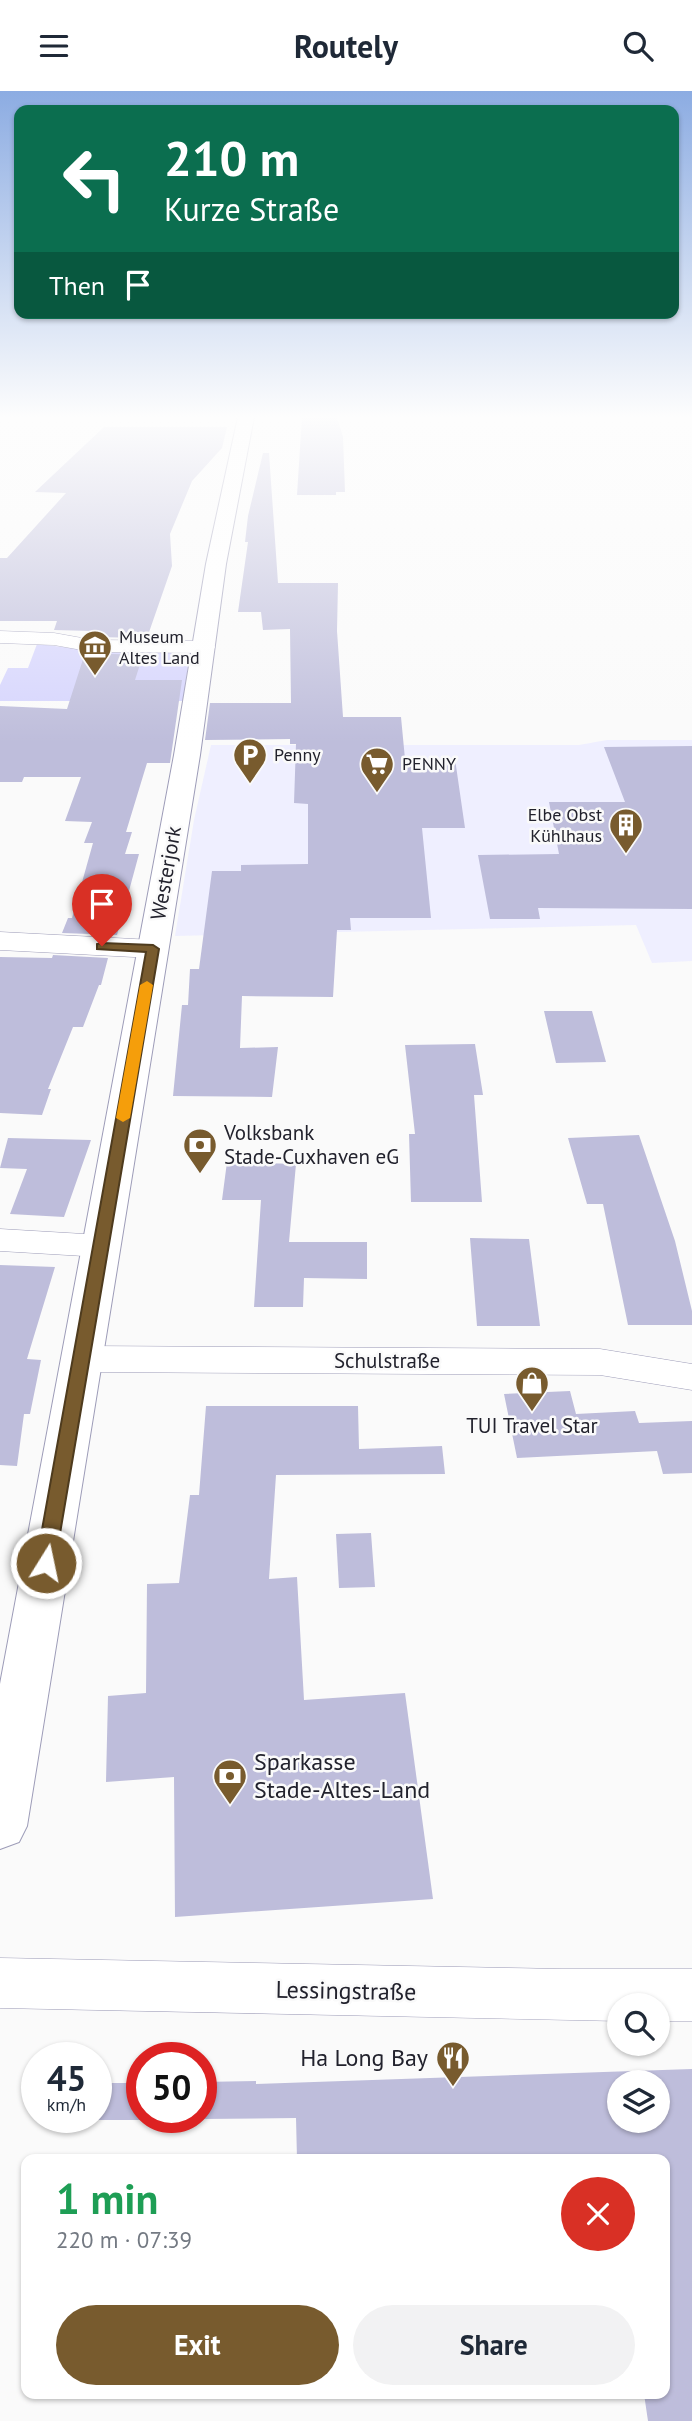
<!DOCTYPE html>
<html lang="en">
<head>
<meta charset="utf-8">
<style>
	:root { --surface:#fff; --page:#f2f2f3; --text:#1f2937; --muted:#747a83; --accent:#785b2e }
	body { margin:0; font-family:"PT Sans",sans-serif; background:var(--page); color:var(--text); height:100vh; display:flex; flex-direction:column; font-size:26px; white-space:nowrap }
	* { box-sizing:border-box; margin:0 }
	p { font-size:23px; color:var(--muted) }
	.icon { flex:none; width:38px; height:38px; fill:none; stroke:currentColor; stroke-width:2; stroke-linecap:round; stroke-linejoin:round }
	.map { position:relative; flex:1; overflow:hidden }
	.sheet { position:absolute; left:21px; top:2063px; width:649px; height:245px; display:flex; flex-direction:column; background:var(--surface); border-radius:14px; box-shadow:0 2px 5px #0004 }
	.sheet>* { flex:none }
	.banner { position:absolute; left:14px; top:14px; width:665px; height:214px; border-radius:14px; box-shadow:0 2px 5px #0004; background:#0b6e4f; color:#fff; overflow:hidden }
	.tools { position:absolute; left:607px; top:1902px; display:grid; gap:14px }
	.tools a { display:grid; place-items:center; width:63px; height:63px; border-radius:50%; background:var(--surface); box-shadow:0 2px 5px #0004; font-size:35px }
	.speed { position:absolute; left:21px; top:1951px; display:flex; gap:14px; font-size:35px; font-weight:700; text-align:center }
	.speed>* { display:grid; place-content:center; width:91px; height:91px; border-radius:50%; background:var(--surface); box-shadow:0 2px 5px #0004; line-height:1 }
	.speed small { font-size:18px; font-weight:400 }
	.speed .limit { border:10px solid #d22; background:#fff; color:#111 }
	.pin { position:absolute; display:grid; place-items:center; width:60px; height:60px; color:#fff; margin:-72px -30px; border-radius:50% 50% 50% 0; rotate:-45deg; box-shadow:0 0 7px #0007 }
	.pin .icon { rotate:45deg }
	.me { position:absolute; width:77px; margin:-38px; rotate:10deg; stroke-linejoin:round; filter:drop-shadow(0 0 5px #0008) }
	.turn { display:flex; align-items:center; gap:24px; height:147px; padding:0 35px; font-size:32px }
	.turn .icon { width:91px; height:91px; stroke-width:2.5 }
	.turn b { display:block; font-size:49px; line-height:60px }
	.then { display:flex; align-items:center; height:66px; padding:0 35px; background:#0003; gap:14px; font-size:26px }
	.round { display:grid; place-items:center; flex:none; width:74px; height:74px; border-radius:37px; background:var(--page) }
	.overview { display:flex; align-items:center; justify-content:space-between; height:119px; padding:0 35px }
	h1 { font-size:42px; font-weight:700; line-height:52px; color:#1e9e55 }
	.primary-button { display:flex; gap:14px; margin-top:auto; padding:14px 35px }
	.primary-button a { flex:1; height:80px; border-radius:42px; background:var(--accent); color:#fff; font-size:28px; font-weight:700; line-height:80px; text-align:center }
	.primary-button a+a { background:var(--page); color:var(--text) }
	header { display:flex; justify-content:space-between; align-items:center; height:91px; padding:0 35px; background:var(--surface); font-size:32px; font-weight:700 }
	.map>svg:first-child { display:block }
</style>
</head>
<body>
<header><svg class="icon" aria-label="menu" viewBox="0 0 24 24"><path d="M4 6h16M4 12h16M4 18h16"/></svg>Routely<svg class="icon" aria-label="search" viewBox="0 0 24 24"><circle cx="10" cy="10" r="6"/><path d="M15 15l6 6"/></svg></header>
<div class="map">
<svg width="692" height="2330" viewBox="0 0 692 2330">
	<rect width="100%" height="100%" fill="#fafafa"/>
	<!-- built -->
	<path fill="#efefff" d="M607,649H692V870L652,872L636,834L175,845L194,729L211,654H579Z"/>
	<!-- green -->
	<path fill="#d5d4fd" d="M37,553L80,558L180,562L189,568L183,610H0V594L8,577H28Z"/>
	<!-- building -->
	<path fill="#bebddb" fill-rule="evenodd" d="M302,326H337L343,346L345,401H336V404H297Z
		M104,336H227L222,357L192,390L170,443L172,475L147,547L93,546H90L92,540L54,539L57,530H0V467H7L66,402L35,401Z
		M263,362H269L278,492H338L337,540L343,626H401L405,668H455L465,737H422L431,827H350L351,839H337L333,906L242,905L240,957L278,956L272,1006L173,1005L182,914H188L190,878H199L212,780H241V774L308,773V713L294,712L296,653H290V648L205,649L210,612H291L290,538L263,539L261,521H238L248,451H245L248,425Z
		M85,562L143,564L135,589H182L170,672H147L126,741H132L125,763H139L117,844L62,842L68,827H72L93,752H84L92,731L65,730L81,686H24L22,691H0V615L67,618Z
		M692,655V818L538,817L540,828H490L478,764L559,763L549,711H625L604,656Z
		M53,864L108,867L101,894H99L83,936H73L48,998H51L42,1024L0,1022V866L52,867Z
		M544,920H592L606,971L556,972Z
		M475,953L483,1004H474L482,1111H411L409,1043H415L405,954Z
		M639,1044L675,1150L692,1220V1234H628L603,1113H587L568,1047Z
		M8,1047L91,1049L64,1126L10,1123L27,1078L0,1077Z
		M227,1071L296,1073L289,1151H367V1188L304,1187L303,1216H254L261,1109H222Z
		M470,1147L529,1148L540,1235H477Z
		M0,1174L55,1176L27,1268L41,1269L30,1323H24L17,1375L0,1374Z
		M570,1300L576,1323L635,1320L639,1332L692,1330V1382L663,1383L657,1360L517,1367L504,1303Z
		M206,1315H358L359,1358L442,1355L445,1383L276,1384L269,1488L297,1486L304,1609L405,1602L433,1808L175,1826L174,1686L106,1691L108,1605L146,1602L147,1493L179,1492L190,1404H199Z
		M371,1442L375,1496L339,1497L336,1443Z
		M692,1978V2330H648L644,2303H665V2068H297L296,2027L201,2028V1991L256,1990V1993ZM620,1992H658V2030H620Z
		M96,1992H142V2029H96Z"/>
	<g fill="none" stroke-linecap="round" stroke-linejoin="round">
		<!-- minor casing -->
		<g stroke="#9d9cb8" stroke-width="1">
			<path id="minor" d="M0,540L54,542L93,549L204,550L212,551L215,556L212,561L204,562L93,561L54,554L0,552Z
				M0,841L153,849L163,852L168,858L163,864L153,867L0,859Z
				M0,1138L101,1144L114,1147L119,1155L114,1163L101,1166L0,1160Z
				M81,1255L600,1258L692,1273V1299L600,1284L81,1281L67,1277L61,1268L67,1259Z
				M0,1867L562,1878H692V1930H658V1914H620V1930L0,1917Z"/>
		</g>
		<!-- secondary casing -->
		<g stroke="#9d9cb8" stroke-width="2">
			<path id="secondary" d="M238,326H254L226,473L200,664L27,1735L19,1751L0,1758V1593L174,664L206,473Z"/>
		</g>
		<!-- minor -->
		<use href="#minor" fill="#fff" fill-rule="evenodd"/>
		<!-- secondary -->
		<use href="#secondary" fill="#fff" fill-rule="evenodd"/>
	</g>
	<!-- sky -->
	<linearGradient id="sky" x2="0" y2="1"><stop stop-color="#8cace2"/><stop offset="0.5" stop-color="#fdfdfd"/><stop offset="1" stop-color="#fdfdfd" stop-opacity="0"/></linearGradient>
	<rect width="692" height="652" fill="url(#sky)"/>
	<!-- route -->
	<path fill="#785b2e" stroke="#4e3b1e" stroke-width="2" d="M102,852L153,854L159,858L55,1472L52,1477H39L36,1472L146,861L97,858V853Z"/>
	<!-- slow -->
	<path fill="#f59e0b" d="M147,890L153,894L130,1027L123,1031L116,1027L140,894Z"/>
	<!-- icons -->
	<defs>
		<g id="museum-pin" transform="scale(1.75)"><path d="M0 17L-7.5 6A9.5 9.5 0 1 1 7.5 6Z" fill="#785b2e" stroke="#fafafa"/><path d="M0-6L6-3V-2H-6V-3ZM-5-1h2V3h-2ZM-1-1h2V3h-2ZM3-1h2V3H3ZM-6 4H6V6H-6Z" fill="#fff"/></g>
		<g id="parking-pin" transform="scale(1.75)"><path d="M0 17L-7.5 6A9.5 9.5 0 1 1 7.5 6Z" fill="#785b2e" stroke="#fafafa"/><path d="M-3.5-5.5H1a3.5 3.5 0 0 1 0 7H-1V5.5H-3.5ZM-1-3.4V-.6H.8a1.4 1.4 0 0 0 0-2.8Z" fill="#fff"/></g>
		<g id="supermarket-pin" transform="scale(1.75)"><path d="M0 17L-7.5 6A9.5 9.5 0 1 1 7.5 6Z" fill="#785b2e" stroke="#fafafa"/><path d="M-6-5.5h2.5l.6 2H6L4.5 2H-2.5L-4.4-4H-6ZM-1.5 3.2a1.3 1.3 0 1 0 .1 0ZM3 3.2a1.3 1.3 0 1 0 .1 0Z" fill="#fff"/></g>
		<g id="building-pin" transform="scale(1.75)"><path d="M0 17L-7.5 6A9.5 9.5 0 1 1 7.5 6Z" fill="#785b2e" stroke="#fafafa"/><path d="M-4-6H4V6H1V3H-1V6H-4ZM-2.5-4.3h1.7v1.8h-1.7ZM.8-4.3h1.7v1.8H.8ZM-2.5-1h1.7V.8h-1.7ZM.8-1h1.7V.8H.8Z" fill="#fff"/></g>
		<g id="bank-pin" transform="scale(1.75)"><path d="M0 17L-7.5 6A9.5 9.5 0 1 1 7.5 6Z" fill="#785b2e" stroke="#fafafa"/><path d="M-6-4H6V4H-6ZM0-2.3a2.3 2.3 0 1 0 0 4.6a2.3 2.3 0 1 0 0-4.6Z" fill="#fff"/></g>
		<g id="shop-pin" transform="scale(1.75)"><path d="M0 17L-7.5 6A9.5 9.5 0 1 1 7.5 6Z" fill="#785b2e" stroke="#fafafa"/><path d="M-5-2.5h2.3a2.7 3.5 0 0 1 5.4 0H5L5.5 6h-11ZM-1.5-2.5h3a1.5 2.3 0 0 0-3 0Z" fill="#fff"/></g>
		<g id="restaurant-pin" transform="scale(1.75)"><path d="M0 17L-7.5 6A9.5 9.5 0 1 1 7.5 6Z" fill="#785b2e" stroke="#fafafa"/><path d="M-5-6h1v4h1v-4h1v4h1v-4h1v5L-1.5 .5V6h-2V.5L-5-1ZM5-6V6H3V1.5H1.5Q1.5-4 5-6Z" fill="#fff"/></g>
	</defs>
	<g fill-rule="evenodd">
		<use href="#museum-pin" x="95" y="556"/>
		<use href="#parking-pin" x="250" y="664"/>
		<use href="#supermarket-pin" x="377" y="673"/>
		<use href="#building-pin" x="626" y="734"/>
		<use href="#bank-pin" x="200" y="1054"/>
		<use href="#shop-pin" x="532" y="1292"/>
		<use href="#bank-pin" x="230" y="1685"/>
		<use href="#restaurant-pin" x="453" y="1967"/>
	</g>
	<g text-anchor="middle" stroke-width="5" stroke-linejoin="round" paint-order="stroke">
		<!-- far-poi labels -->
		<g font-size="18" fill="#22222d" stroke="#fafafa" text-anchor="start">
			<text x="119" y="552">Museum<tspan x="119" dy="21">Altes Land</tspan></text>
			<text x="274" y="670">Penny</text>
			<text x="402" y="679">PENNY</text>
			<text x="602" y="730" text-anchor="end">Elbe Obst<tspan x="602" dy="21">Kühlhaus</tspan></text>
		</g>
		<!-- street labels -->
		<g font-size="21" fill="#22222d" stroke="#fafafa">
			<text transform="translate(166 782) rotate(-80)" y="7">Westerjork</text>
			<text x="387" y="1277">Schulstraße</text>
		</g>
		<!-- poi labels -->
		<g font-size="21" fill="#22222d" stroke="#fafafa" text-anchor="start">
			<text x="224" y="1049">Volksbank<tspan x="224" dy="24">Stade-Cuxhaven eG</tspan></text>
			<text x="532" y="1342" text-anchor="middle">TUI Travel Star</text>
		</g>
		<!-- near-poi labels -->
		<g font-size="24" fill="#22222d" stroke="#fafafa" text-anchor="start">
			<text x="254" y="1679">Sparkasse<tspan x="254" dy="28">Stade-Altes-Land</tspan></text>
			<text x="428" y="1975" text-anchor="end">Ha Long Bay</text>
		</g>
		<!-- near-street labels -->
		<g font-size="24" fill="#22222d" stroke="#fafafa">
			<text transform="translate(346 1900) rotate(1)" y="8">Lessingstraße</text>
		</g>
	</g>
</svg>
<div class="tools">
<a><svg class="icon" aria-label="search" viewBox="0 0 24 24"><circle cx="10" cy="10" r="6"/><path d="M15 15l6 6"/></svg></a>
<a><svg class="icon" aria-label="layers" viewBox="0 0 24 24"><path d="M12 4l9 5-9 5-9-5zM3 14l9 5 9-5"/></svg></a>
</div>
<div class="speed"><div>45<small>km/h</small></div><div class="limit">50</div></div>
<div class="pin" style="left:102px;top:855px;background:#d93025"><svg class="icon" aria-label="arrive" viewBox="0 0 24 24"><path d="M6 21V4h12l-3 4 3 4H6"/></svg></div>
<svg class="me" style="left:46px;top:1472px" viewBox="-20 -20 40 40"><circle r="17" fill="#785b2e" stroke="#fff" stroke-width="3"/><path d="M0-11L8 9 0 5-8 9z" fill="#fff"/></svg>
<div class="banner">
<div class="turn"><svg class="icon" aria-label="left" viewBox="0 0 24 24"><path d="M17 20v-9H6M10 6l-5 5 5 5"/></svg><div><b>210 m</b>Kurze Straße</div></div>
<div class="then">Then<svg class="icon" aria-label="arrive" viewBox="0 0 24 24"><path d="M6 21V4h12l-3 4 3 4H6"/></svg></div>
</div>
<section class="sheet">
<div class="overview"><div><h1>1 min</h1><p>220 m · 07:39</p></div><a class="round" style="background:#d93025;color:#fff"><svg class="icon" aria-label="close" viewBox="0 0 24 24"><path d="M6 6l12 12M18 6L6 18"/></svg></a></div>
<div class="primary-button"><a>Exit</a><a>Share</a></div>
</section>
</div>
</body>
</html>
